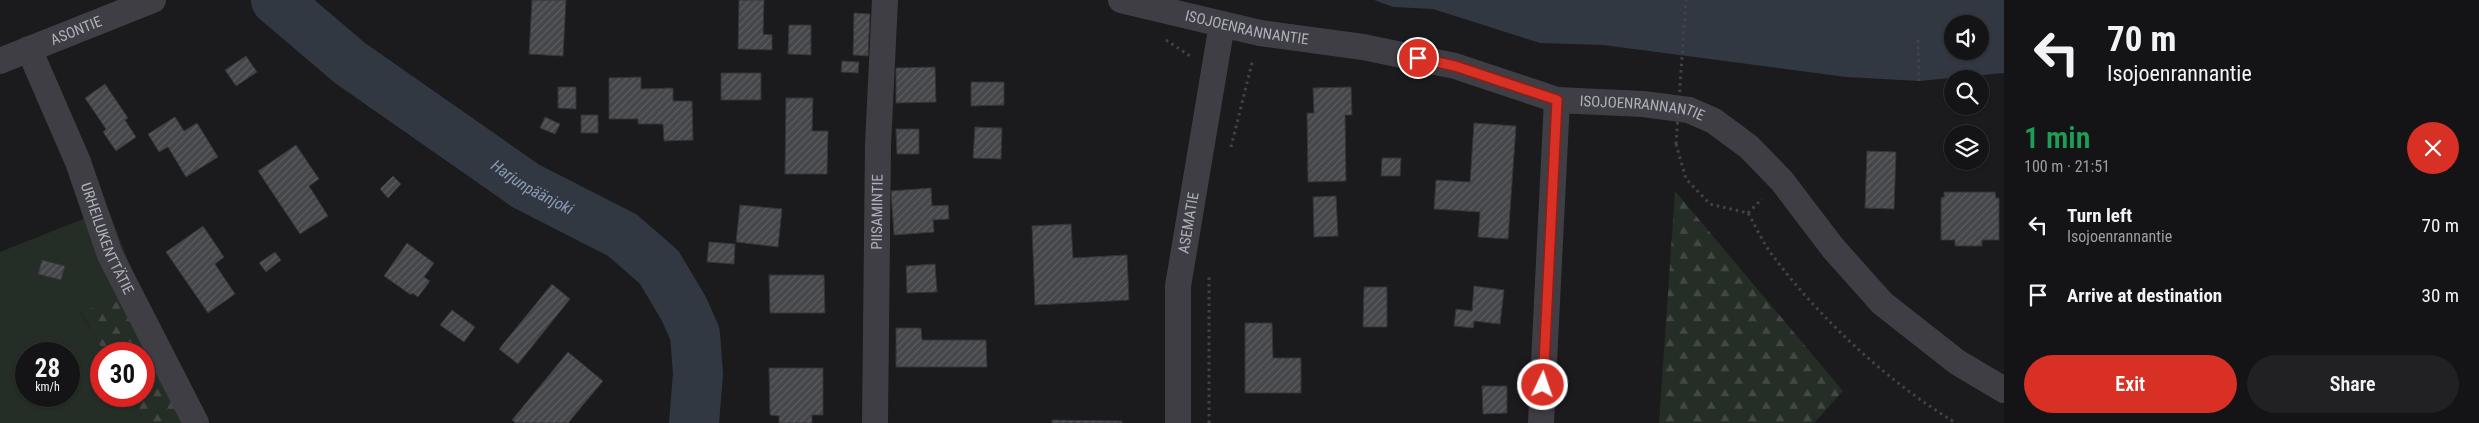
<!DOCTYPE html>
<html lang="en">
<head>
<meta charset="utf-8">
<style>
	:root { --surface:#141416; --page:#212123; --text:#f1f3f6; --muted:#9d9ea1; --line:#333335; --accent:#d93025 }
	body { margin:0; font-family:"Roboto Condensed",sans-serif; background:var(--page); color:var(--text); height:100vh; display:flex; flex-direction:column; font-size:19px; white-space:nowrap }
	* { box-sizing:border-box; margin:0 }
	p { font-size:16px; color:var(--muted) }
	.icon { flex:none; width:28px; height:28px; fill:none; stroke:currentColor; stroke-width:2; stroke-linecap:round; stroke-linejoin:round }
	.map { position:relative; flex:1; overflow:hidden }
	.details { display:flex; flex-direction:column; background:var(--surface); width:475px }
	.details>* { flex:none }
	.hud { background:#141416; color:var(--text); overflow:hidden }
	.fabs { position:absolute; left:1944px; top:15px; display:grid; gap:10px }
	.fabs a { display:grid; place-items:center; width:45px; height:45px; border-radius:50%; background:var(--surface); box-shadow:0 1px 4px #0004,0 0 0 1px var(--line); font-size:25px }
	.speed { position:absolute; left:15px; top:342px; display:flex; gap:10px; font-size:25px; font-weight:700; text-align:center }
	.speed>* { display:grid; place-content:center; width:65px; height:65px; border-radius:50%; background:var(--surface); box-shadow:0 1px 4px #0004,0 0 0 1px var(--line); line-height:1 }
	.speed small { font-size:12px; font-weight:400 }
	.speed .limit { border:8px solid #d22; background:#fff; color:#111 }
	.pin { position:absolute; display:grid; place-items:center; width:42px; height:42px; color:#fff; margin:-21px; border:2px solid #fff; border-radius:50%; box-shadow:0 1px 5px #0007 }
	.me { position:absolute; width:55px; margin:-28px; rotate:3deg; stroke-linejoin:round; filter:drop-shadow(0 0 4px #0008) }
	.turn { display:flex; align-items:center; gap:18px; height:105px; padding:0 20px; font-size:22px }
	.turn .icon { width:65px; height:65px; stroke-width:2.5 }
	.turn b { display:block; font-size:35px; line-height:42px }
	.round { display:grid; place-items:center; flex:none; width:52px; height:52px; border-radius:26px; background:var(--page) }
	.head { display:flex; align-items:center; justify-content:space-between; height:85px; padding:0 20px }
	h1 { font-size:30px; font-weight:600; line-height:38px; color:#1e9e55 }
	.action { display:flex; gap:10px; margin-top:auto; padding:10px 20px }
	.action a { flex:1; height:58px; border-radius:30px; background:var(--accent); color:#fff; font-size:20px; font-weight:600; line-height:58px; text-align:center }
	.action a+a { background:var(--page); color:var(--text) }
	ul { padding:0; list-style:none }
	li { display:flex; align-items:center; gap:15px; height:70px; padding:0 20px }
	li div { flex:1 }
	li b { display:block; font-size:19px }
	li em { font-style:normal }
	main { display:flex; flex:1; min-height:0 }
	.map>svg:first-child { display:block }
</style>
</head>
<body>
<main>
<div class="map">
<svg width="2004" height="423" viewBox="0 0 2004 423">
	<defs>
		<pattern id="forest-firs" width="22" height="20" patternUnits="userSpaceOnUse" patternTransform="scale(1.25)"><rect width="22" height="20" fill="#252d27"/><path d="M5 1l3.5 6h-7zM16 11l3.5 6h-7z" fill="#424944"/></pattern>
		<pattern id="building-hatch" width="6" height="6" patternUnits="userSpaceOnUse" patternTransform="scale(1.25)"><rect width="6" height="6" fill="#45464a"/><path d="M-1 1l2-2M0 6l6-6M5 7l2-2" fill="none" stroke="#5d5e62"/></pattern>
	</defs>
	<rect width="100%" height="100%" fill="#1b1b1d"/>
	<!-- green -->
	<path fill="#252d27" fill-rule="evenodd" d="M108,209L140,291L81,313L105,354H101V396H130L146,423H0V252ZM26,354H69V396H26Z"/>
	<!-- forest -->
	<path fill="url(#forest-firs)" d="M1675,191L1843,391L1814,423H1659Z
		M140,291L190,423H146L130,396H144V354H105L81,312Z"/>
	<!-- water -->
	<path fill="#313841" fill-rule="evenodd" d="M1374,0H2004V73L1919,81L1846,77L1603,45L1540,43L1433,9L1393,7ZM1952,24H1980V51H1952Z"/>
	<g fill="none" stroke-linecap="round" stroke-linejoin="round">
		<!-- river -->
		<path stroke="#313841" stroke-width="50" id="s1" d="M276,0L350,63L526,186L622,235L659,267L684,309L695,334L698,374L694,423"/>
	</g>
	<!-- building -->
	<path fill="url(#building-hatch)" stroke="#353539" d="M532,0H566L563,56L529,54Z
		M739,0H764L763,34L772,35V50L738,49Z
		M854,13L870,14L868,56L853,55Z
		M789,25H811V55L788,54Z
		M246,56L257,72L236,86L225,70Z
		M842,61L859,62L858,73L841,72Z
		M935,67L936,102L896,103V68Z
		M721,73H761V100H721Z
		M641,77V89L673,88V101H692L693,140L664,141L663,124H638V119H609V78Z
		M971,82H1004V105L971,106Z
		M105,84L128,118L125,120L136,137L116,151L103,132L106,129L85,98Z
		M558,87H576V109L558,108Z
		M1351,87L1352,115H1345L1346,181L1308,182L1307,113H1314L1313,88Z
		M786,98H813L812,131H828L827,174H785Z
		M581,115H598V133H581Z
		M175,117L184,131L197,123L218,157L186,177L168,147L159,152L148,134Z
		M545,117L560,124L555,134L540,128Z
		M1474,123L1516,126L1508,239L1478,237L1480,212L1434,209L1436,180L1470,182Z
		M975,127L1002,128L1001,159L973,158Z
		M896,129H919V154H897Z
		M296,145L319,179L309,186L328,216L300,234L258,171Z
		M1867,151L1896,152L1894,209L1865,208Z
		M1382,158H1401L1400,176H1381Z
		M393,176L401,184L388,198L380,189Z
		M931,188L932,206L948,205L949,219L933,220L934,232L894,235L891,191Z
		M1944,192H1995L1996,198H1999V240H1982V246H1955V240H1941V198L1944,197Z
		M1336,196L1338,236L1314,237L1313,197Z
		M740,205L782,209L778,247L736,242Z
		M1071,224L1073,258L1127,255L1129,300L1035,305L1032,226Z
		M203,226L224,257L215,264L235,294L208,313L166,252Z
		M709,242L735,244L734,264L707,262Z
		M407,243L434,263L424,277L430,281L418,297L412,293L411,295L384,276Z
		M275,252L281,260L266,272L259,263Z
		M42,260L65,266L61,280L38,274Z
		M935,264L937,292L907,293L906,266Z
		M769,275H824L825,313H770Z
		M552,284L570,299L518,364L499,349Z
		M1474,286L1504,290L1500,324L1474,321L1473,328L1454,326L1456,309L1472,311Z
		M1364,287H1387V327H1363Z
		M452,310L475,327L464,342L440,325Z
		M1245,323H1272L1273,358H1301V393H1245Z
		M896,328H921L922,340H986L987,367H896Z
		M568,352L603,381L568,423H516L512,420Z
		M769,368H823V415H812V423H779V416L770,415Z
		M1482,386H1507V413L1483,414Z
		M1052,420L1122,421V423H1052Z"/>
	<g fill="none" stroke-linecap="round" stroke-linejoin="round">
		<!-- path -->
		<path stroke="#424349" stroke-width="3" stroke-dasharray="2.5 4" stroke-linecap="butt" d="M1166,40L1190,56
			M1918,40L1919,81
			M1676,144L1686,179L1710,204L1748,213C1756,227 1763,243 1773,256C1821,320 1888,382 1956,423
			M1231,147L1253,59
			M1748,213L1762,199
			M1209,423V276"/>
		<!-- minor -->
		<g stroke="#3e3e44" stroke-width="26">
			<path id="s2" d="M1121,0L1260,33L1363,47L1455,66L1557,100L1643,104L1689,110L1714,121L1749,147L1782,181L1833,248L1882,303L1957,362L2004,390"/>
			<path id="s3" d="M29,49L78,162L110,255L196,423"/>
			<path id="s4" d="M0,61L153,0"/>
			<path id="s5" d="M875,423L878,145L885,0"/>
			<path id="s6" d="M1178,423V286L1222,24"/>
			<path d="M1541,423L1557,100"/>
		</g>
		<!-- path-bridge -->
		<path stroke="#424349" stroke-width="3" stroke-dasharray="2.5 4" stroke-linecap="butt" d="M1676,144L1686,0"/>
	</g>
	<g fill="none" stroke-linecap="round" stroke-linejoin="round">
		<!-- route casing -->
		<g stroke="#8d1f18" stroke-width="12">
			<path id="route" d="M1418,58L1455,66L1557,100L1543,385"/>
		</g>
		<!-- route -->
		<use href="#route" stroke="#d93025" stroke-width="9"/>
	</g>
	<g text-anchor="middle" stroke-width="4.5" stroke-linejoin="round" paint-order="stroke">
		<!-- street labels -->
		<g font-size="15" fill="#aeb1bc" stroke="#161618">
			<text dy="5" stroke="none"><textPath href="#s2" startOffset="129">ISOJOENRANNANTIE</textPath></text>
			<text dy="5" stroke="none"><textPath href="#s4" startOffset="82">ASONTIE</textPath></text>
			<text dy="5" stroke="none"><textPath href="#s2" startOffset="534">ISOJOENRANNANTIE</textPath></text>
			<text dy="5" stroke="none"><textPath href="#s5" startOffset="211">PIISAMINTIE</textPath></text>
			<text dy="5" stroke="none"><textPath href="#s6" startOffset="201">ASEMATIE</textPath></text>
			<text dy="5" stroke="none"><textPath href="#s3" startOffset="205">URHEILUKENTTÄTIE</textPath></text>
		</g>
		<!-- water labels -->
		<g font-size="16" font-style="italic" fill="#889bb4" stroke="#161618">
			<text dy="6" stroke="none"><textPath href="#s1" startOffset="318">Harjunpäänjoki</textPath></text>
		</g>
	</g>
</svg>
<div class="fabs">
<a><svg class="icon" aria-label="sound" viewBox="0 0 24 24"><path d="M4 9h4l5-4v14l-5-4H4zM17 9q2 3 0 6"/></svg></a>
<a><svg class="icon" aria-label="search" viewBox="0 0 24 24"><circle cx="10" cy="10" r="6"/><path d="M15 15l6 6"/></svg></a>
<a><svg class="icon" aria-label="layers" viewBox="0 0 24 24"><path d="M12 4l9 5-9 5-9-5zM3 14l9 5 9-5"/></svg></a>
</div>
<div class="speed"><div>28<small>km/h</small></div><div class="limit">30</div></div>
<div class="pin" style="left:1418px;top:58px;background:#d93025"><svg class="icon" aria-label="arrive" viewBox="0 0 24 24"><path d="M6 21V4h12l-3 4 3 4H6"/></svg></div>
<svg class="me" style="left:1543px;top:385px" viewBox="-20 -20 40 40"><circle r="17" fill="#d93025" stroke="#fff" stroke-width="3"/><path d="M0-11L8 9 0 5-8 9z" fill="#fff"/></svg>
</div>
<section class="details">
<div class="hud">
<div class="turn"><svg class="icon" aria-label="left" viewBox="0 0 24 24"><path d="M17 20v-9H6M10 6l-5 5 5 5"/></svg><div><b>70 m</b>Isojoenrannantie</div></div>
</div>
<div class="head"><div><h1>1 min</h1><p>100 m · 21:51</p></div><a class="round" style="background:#d93025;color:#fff"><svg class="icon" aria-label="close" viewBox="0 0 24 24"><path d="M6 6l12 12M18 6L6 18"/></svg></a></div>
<ul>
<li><svg class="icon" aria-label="left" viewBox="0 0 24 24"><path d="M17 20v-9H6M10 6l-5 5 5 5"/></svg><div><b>Turn left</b><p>Isojoenrannantie</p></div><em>70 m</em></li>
<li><svg class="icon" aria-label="arrive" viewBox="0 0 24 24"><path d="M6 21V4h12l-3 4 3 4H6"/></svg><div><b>Arrive at destination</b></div><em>30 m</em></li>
</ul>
<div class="action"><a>Exit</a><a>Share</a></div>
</section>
</main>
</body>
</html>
